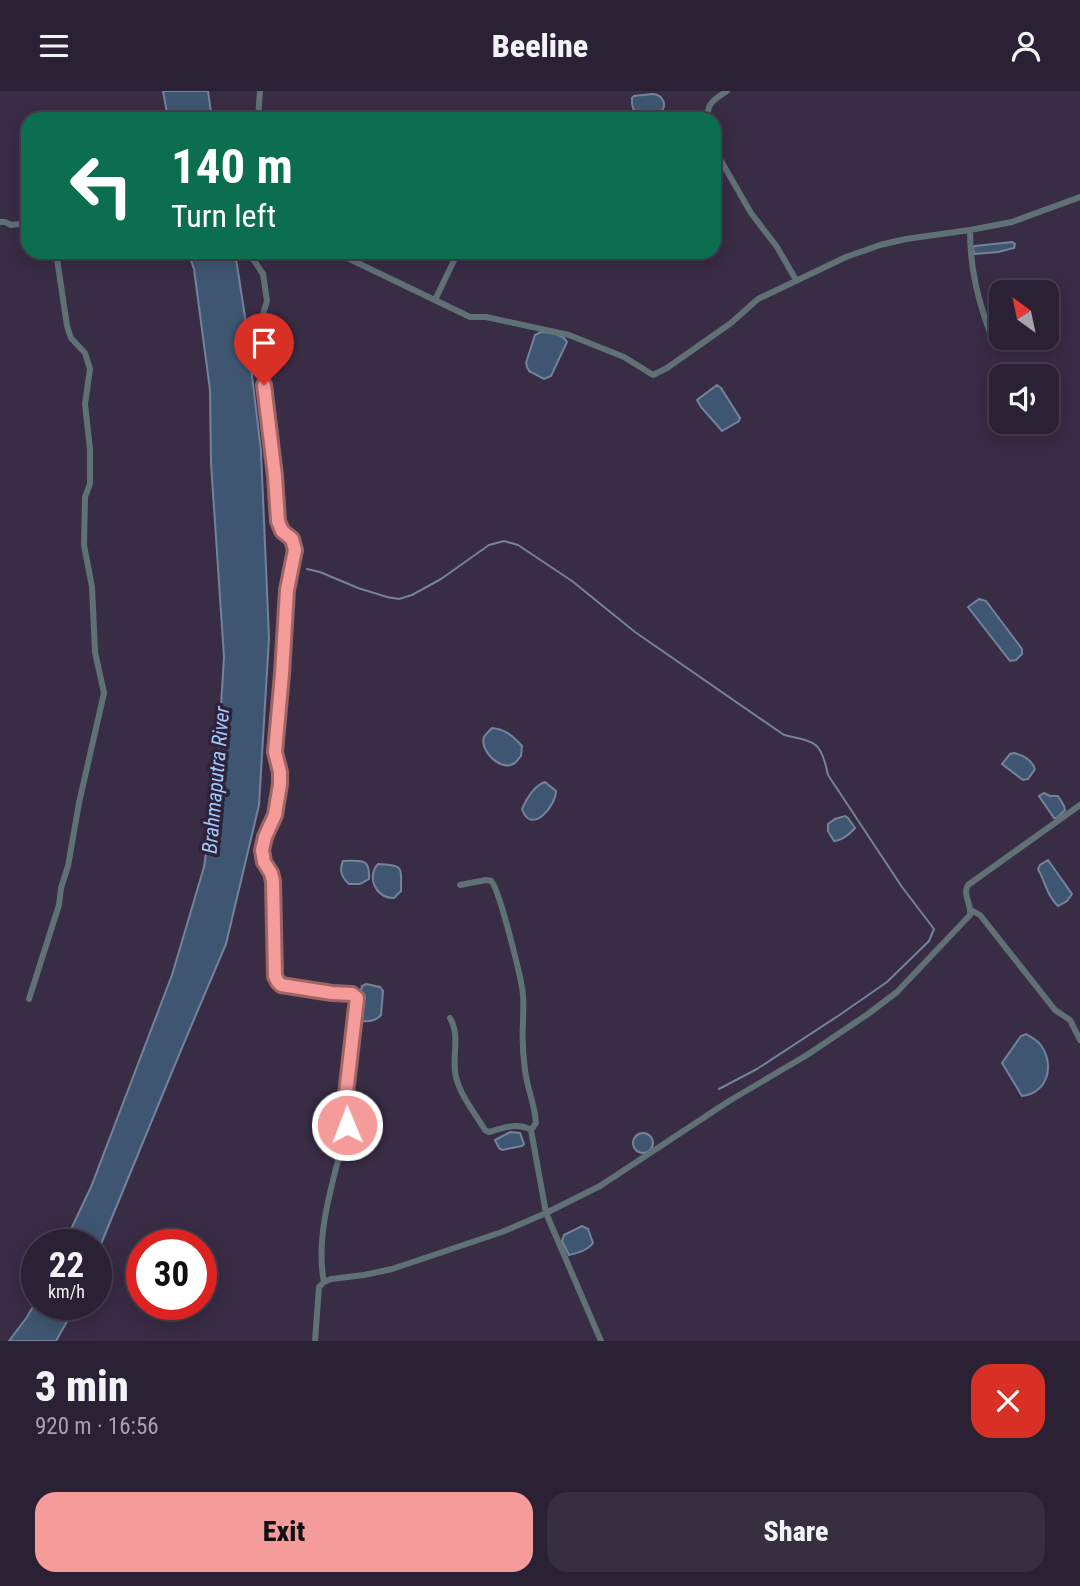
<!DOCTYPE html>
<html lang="en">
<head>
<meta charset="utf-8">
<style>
	:root { --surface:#2b2134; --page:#372e40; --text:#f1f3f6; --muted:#a6a3ac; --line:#473e4f; --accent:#f59b9a }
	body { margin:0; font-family:"Roboto Condensed",sans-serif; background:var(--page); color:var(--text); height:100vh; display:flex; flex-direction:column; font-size:26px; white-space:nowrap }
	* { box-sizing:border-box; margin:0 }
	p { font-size:23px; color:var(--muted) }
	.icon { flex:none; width:38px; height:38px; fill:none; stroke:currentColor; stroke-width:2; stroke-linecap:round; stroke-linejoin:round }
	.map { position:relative; height:1250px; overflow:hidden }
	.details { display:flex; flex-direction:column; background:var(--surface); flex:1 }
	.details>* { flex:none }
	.top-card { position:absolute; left:21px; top:21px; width:700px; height:147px; border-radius:21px; box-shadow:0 4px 18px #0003,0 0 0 2px var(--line); background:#0b6e4f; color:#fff; overflow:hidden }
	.needle { width:46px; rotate:327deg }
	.tools { position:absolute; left:989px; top:189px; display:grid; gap:14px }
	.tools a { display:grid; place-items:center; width:70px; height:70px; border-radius:14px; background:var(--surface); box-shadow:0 4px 18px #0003,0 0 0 2px var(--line); font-size:35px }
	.speed { position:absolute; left:21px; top:1138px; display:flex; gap:14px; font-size:35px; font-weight:700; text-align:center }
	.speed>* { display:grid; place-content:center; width:91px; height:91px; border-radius:50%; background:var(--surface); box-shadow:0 4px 18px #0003,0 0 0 2px var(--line); line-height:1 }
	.speed small { font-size:18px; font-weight:400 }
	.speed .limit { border:10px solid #d22; background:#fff; color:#111 }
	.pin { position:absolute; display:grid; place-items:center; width:60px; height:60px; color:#fff; margin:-72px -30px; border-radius:50% 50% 50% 0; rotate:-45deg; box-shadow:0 0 7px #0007 }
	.pin .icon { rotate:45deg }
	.me { position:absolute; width:77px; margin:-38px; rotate:359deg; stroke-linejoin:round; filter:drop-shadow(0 0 5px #0008) }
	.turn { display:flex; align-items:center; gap:24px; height:147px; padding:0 35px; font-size:32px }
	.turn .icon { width:91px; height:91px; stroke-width:2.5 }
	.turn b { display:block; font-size:49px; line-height:60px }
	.round { display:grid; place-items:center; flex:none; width:74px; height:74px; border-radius:21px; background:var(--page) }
	.summary { display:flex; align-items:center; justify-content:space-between; height:119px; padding:0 35px }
	h1 { font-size:42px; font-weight:800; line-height:52px }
	.button { display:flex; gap:14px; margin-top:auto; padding:14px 35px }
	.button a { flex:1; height:80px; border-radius:21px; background:var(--accent); color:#111; font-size:28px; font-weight:800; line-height:80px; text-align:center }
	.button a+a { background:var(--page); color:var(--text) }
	header { display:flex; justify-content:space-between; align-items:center; height:91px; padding:0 35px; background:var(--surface); font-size:32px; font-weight:800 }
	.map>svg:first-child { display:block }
</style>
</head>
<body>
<header><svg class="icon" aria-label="menu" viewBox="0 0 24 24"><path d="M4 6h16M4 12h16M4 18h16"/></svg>Beeline<svg class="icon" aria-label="person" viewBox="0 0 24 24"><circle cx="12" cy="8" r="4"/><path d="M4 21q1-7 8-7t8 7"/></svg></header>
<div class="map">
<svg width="1080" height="1250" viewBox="0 0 1080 1250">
	<rect width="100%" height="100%" fill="#392c45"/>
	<!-- water -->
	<path fill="#3f5672" stroke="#74829a" stroke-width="2" d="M163,0H208L212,28H168Z
		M652,3C663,3 669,16 659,22C657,23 655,23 653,23C639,26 631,23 632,7L634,5Z
		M1012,151L1015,153L1014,157L998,161L975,163L972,157L975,155Z
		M188,161H235L245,226L261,360L269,547L259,714L226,853L181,959L96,1165V1153H64L91,1096L172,884L204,776L217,680L224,566L211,372L210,299L194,178Z
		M541,241C550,242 562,242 567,251L551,285L544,288L529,280L527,276L526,272L535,244Z
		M717,294L721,297L740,327L739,330L722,340L701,316L697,309Z
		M979,508L986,510L1022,558V563L1016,569L1010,570L968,516Z
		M492,637C505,638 513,645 522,655L521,665C518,668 516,672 513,673C500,680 479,659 484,646C485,644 490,639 492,637Z
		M1014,662C1022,664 1032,669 1035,678L1028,688L1023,689L1002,673L1010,663Z
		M545,691L556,700C556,715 531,745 522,718C526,708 535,694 545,691Z
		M1044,702L1050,705H1058L1064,715L1065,719L1057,727H1054L1039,705Z
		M845,725L848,727L855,737C850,743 841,750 834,750L828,740V733L835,728Z
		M1048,769L1072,803L1067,810L1058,815C1047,805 1045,790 1038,778L1040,774Z
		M343,770C361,770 370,766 369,788L360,793H349C342,787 339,779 343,770Z
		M378,773C404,774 401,776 401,800L394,807C376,808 366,786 378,773Z
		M366,893L380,896L383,900L381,924C376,930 368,931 360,930L358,928L361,899L362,895Z
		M1026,943C1031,946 1037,949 1040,953C1055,972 1049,1002 1022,1005L1002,972L1021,945Z
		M510,1041L520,1042L524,1053L522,1055L502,1059L499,1057L495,1049Z
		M633 1052a10 10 0 1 1 20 0a10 10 0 1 1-20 0Z
		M582,1135L588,1138L593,1152C587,1160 577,1162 569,1164L562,1150L564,1144Z
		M37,1209V1213H77L56,1250H9L27,1226Z"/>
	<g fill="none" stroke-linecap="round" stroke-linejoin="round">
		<!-- stream -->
		<path stroke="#74829a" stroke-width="2" d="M307,478L320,481L358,497L387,506L399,508L412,504L441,488L489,454L504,450L518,454L572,490L635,541L784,644C816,651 821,650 828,684L902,796L934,838L929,850L887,891L838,925L757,978L719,998"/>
		<!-- minor -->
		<path stroke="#607176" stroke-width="6" d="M258,28L260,0
			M708,28C706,12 715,8 727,0
			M714,49L718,65L724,75L751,122L777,156L796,189
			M0,131H5L11,134L28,132
			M970,139C970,178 978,210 992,247
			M251,161L253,168L263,183L267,210L258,240V247L268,318L278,430L282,440L292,448L295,459L287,499L283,583L275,661L280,681V693L275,724L266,746L262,759L264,771L271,782L273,790L275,885L278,891L281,894L332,902L352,903L357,907V911L344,1020L347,1034C336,1082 314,1142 324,1191
			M335,161L470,226H486L569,244L624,266L653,284L667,277L731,232L758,208L846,166L880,154L906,148L970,139L1012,131L1080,106
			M435,209L458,161
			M460,794L486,789C488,790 490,789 491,790C499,796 522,890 523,904C524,913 523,922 523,931C522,947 523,964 525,979C527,997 535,1014 536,1032L531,1039L546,1122L601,1250
			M971,819L980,824L1055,919L1070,929L1080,949
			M29,908L59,814L61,797L68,775L79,712L104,602L95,561L92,496L84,454L85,406L90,393V358L85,313L90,278L85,262L71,247L67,235L56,161
			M450,927C461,946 451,966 456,986C461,1006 475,1022 485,1039L489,1041C503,1037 517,1031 531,1039
			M315,1250L319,1196L324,1191L331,1188L364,1184L392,1178L502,1141L546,1122L600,1095L729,1010L807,964L868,923L897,901L970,824C972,813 962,804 968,794L1080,714"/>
	</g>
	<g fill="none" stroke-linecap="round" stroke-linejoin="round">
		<!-- route casing -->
		<g stroke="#9f6564" stroke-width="18">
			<path id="route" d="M264,294L275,385L278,430L282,440L292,448L295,459L287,499L282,583L275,661L280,681V693L275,724L265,746L262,759L264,771L271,782L273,790L275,885L278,891L281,894L332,902L352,903L357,907L344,1020L347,1034"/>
		</g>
		<!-- route -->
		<use href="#route" stroke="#f59b9a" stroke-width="12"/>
	</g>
	<g text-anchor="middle" stroke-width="7" stroke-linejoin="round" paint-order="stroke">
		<!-- water labels -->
		<g font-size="21" font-style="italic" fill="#a0cafd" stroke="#2f223a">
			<text transform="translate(216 689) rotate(-85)" y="7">Brahmaputra River</text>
		</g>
	</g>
</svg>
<div class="tools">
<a><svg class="needle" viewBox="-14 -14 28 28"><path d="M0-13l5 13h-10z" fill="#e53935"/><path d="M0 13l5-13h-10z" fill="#a6a3ac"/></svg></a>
<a><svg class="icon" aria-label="sound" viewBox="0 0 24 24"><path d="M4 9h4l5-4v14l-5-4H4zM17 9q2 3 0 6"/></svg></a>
</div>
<div class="speed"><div>22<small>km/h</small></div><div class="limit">30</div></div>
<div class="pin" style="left:264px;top:294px;background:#d93025"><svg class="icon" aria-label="arrive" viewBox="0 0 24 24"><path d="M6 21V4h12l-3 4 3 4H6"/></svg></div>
<svg class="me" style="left:347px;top:1034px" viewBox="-20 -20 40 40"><circle r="17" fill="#f59b9a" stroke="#fff" stroke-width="3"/><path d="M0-11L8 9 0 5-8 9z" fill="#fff"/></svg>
<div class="top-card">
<div class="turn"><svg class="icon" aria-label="left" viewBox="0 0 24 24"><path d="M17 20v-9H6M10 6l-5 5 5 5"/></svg><div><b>140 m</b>Turn left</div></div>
</div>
</div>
<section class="details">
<div class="summary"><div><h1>3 min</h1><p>920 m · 16:56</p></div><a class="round" style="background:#d93025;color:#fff"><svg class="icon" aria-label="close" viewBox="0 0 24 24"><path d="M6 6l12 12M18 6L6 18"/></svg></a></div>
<div class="button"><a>Exit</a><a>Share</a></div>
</section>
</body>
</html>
